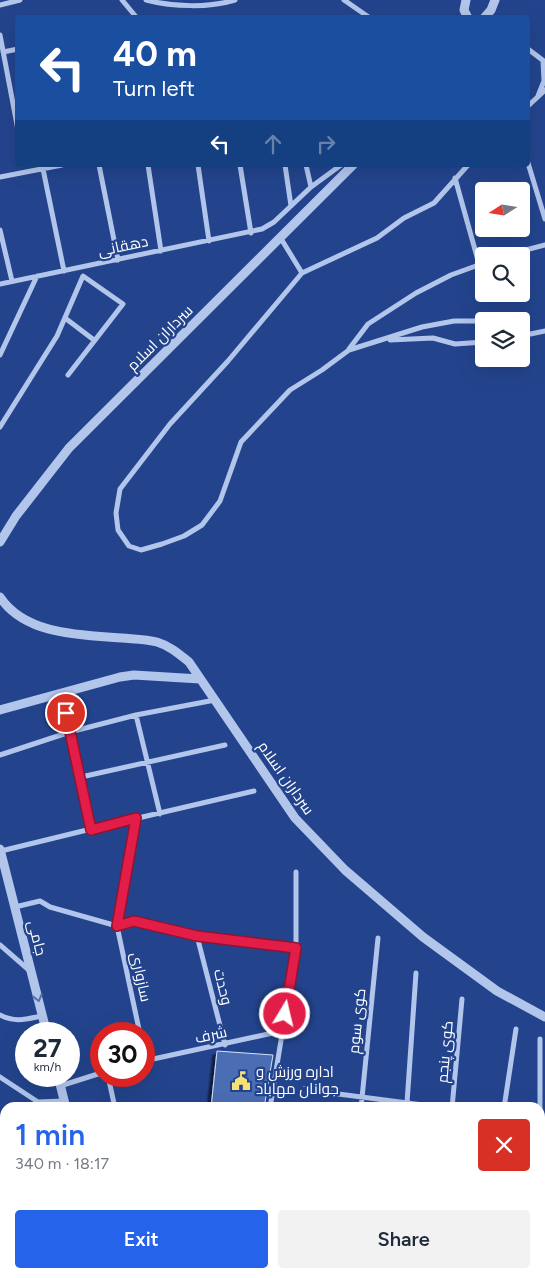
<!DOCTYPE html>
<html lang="en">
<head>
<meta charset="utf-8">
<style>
	:root { --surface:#fff; --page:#f2f2f3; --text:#1f2937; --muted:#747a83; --accent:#2563eb }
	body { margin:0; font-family:Figtree,Cairo,sans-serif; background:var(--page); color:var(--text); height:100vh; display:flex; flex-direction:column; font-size:19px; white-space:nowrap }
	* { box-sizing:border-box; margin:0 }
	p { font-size:16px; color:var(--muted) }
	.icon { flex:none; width:28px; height:28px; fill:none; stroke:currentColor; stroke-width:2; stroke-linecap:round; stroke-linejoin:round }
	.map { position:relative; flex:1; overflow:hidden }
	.details { position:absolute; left:0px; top:1102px; width:545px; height:176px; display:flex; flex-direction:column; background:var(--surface); border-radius:15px 15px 0 0; box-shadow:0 5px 20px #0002 }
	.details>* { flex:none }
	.banner { position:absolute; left:15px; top:15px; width:515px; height:152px; border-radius:5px; box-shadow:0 5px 20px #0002; background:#1a4fa0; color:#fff; overflow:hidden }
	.needle { width:32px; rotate:258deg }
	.controls { position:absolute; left:475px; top:182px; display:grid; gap:10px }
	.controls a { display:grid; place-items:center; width:55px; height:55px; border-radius:5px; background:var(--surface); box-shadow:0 5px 20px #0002; font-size:25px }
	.speed { position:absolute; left:15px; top:1022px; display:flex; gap:10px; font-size:25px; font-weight:700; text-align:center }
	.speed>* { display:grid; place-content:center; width:65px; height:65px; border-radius:50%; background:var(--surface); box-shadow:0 5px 20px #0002; line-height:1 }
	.speed small { font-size:12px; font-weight:400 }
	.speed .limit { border:8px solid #d22; background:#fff; color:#111 }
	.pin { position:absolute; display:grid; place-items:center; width:42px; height:42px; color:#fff; margin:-21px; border:2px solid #fff; border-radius:50%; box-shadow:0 1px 5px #0007 }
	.me { position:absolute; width:55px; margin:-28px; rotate:9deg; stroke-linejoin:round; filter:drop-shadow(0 0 4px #0008) }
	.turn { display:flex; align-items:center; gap:18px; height:105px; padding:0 15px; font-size:22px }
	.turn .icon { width:65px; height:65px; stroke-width:2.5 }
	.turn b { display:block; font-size:35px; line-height:42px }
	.lanes { display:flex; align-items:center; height:48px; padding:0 15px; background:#0003; justify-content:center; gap:25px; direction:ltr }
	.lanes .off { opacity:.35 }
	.round { display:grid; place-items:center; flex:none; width:52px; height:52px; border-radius:5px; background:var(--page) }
	.overview { display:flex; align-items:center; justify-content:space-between; height:85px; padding:0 15px }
	h1 { font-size:30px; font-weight:600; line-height:38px; color:var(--accent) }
	.action { display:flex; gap:10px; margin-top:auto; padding:10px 15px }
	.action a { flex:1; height:58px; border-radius:5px; background:var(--accent); color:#fff; font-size:20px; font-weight:600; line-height:58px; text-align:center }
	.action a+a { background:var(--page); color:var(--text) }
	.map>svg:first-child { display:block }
</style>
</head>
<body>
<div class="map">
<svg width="545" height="1278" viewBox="0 0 545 1278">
	<defs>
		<filter id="shadow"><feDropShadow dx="-4" dy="4" stdDeviation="1" flood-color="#0009"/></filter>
	</defs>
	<rect width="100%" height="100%" fill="#23448d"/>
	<!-- building -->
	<path fill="#4b6db4" stroke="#d7e2f8" filter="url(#shadow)" d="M217,1051L273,1055L264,1108H211Z"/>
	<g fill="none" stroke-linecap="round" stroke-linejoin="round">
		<!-- minor -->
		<path stroke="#b2c5eb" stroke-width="5" d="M122,0L137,18
			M146,0C173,7 209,8 235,0
			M344,0L370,18
			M0,5L20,0
			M0,35L18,130
			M528,49L545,62
			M3,52L18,49
			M538,96L544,81L543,61
			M528,106L545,90
			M528,163L545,219
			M99,165L118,260
			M148,165L161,251
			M198,165L209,241
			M240,165L251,233
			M285,165L291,206
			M306,165L311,187
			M43,169L64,271
			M0,177L62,165
			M455,178L479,264
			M0,230L12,281
			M280,237L302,273L377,238L404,218L434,203L468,165
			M503,256L545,245
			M302,273L228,361L170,424L120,489L116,513L118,530L129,546L141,550L162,544L184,536L202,525L220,501L241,442L290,390L322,370L349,350L422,327L454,321H482
			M0,284L262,229L274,222L311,187L341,165
			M65,318L94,340
			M521,336L545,331
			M390,340L433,338L455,344L484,342
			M349,349L368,324L416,293L451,275L484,263
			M0,355L37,276
			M0,427L57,336L83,276L123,304L68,375
			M66,713L81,777
			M0,755L70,732L136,715
			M160,814L136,715L215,700
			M136,818L117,926L140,1034
			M91,829L254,791
			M1,851L91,829L81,777L225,745
			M15,907L40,901L50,907L117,926L134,921L197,936L296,948
			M197,936L225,1045
			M0,945L30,971
			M0,1015C15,1023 27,1019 42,1016
			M144,1052L146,1061
			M144,1061L282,1031
			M108,1076L115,1108
			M0,1077L38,1102L64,1101
			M60,1086L101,1073
			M323,1092L446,1108
			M407,1103L416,973
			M270,1108L296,948V872
			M361,1108L378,938
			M452,1108L462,999
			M504,1108L516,1029
			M540,1108V1039
			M540,1119L545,1120
			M0,1138H5
			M540,1164L545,1165
			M540,1215L545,1216
			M417,1278L418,1274
			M540,1278L541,1270"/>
		<!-- tertiary -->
		<path stroke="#b2c5eb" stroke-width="9" d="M466,0L464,10L468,18
			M484,18L491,10L495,0
			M0,542L16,516L69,448L353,165
			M0,597C25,635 81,635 122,638C133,639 146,639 157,642C170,646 179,654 189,662L295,818L345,870L423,937L497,991L545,1017
			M0,710L120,677L134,675L200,679
			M0,849L47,1034
			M58,1076L66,1108"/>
		<!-- secondary -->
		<path stroke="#dee6f9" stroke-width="10" d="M0,1262L5,1263
			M540,1270L545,1271
			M89,1274L96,1278
			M113,1278L115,1274"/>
	</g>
	<!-- one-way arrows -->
	<defs><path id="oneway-chevron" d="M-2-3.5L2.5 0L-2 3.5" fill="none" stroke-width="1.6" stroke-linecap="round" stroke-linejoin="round" transform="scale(1.25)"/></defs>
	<use stroke="#5571ae" href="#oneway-chevron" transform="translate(38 998) rotate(76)"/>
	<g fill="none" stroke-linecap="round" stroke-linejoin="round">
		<!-- route casing -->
		<g stroke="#92132f" stroke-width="12">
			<path id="route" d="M66,713L91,830L136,818L117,926L134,921L197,936L296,948L285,1014"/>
		</g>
		<!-- route -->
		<use href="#route" stroke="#e11d48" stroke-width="9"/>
	</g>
	<!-- icons -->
	<defs>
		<g id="civic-bare" transform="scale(1.5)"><path d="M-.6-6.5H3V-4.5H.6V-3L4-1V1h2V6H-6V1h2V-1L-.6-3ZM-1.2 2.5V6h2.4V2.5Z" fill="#f6e175" stroke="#23448d" stroke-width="2.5" paint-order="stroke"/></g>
	</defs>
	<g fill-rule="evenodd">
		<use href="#civic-bare" x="241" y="1081"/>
	</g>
	<g text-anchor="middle" stroke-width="4.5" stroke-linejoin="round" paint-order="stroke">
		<!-- street labels -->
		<g font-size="15" fill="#fff" stroke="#23448d">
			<text transform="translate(123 246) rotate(-12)" y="5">دهقانی</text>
			<text transform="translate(160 338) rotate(-45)" y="5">سرداران اسلام</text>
			<text transform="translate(286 778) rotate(55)" y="5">سرداران اسلام</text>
			<text transform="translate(37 938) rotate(76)" y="5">جامی</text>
			<text transform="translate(141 977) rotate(78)" y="5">سازواری</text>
			<text transform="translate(223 987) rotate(76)" y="5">وحدت</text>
			<text transform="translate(357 1021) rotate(-84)" y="5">کوی سوم</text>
			<text transform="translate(211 1035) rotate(-12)" y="5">شرف</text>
			<text transform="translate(445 1052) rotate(-85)" y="5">کوی پنجم</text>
		</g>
		<!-- poi labels -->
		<g font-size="15" fill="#fff" stroke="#23448d" text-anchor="start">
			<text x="256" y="1077">اداره ورزش و<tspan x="256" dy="17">جوانان مهاباد</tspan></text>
		</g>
	</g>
</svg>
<div class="controls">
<a><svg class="needle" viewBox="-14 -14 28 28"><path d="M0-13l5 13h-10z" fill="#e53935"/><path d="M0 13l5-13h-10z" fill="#747a83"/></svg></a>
<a><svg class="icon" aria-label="search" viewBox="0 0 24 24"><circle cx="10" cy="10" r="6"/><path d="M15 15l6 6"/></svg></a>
<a><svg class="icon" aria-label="layers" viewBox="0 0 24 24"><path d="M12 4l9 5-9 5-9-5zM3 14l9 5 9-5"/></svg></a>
</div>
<div class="speed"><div>27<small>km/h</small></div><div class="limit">30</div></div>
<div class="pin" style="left:66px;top:713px;background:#d93025"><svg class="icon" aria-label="arrive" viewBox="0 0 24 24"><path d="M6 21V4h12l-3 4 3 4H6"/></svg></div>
<svg class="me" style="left:285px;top:1014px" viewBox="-20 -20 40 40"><circle r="17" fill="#e11d48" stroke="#fff" stroke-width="3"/><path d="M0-11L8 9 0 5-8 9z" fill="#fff"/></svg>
<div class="banner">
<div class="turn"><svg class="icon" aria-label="left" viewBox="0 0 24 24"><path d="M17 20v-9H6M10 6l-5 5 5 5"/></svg><div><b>40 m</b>Turn left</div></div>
<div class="lanes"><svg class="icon" aria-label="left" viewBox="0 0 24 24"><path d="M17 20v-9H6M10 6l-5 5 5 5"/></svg><svg class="icon off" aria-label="ahead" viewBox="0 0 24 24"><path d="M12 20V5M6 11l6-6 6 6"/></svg><svg class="icon off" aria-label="right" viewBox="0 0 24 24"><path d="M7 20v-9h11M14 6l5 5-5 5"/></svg></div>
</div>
<section class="details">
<div class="overview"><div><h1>1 min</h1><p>340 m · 18:17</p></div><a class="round" style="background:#d93025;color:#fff"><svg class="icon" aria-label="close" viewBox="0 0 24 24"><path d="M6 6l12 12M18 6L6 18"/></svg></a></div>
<div class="action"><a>Exit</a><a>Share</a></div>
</section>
</div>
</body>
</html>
